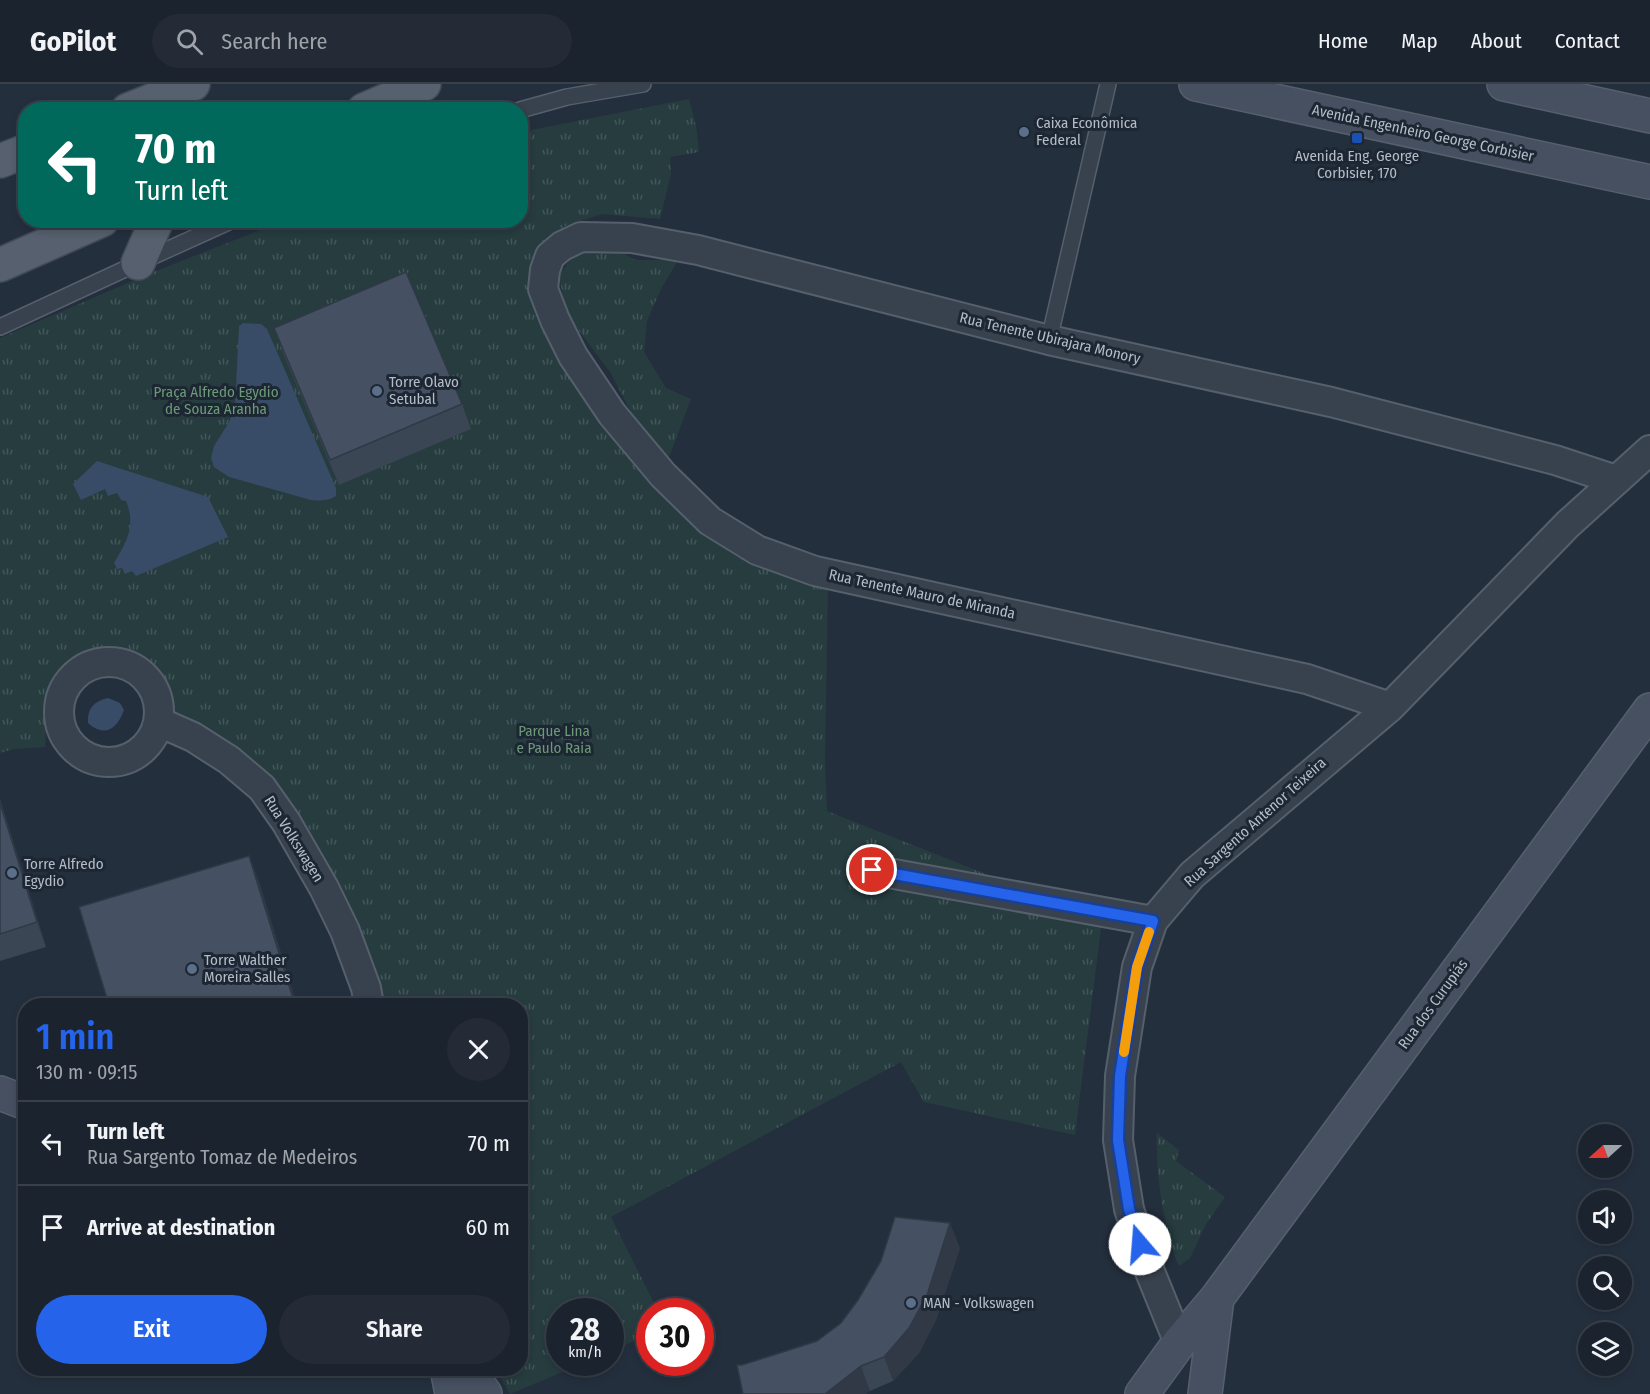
<!DOCTYPE html>
<html lang="en">
<head>
<meta charset="utf-8">
<style>
	:root { --surface:#1b232e; --page:#242b36; --text:#f1f3f6; --muted:#a0a4aa; --line:#39404a; --accent:#2563eb }
	body { margin:0; font-family:"Fira Sans Condensed",sans-serif; background:var(--page); color:var(--text); height:100vh; display:flex; flex-direction:column; font-size:22px; white-space:nowrap }
	* { box-sizing:border-box; margin:0 }
	p { font-size:20px; color:var(--muted) }
	.icon { flex:none; width:33px; height:33px; fill:none; stroke:currentColor; stroke-width:2; stroke-linecap:round; stroke-linejoin:round }
	.map { position:relative; flex:1; overflow:hidden }
	.side { position:absolute; left:18px; top:914px; width:510px; height:378px; display:flex; flex-direction:column; background:var(--surface); border-radius:24px; box-shadow:0 3px 9px #0003,0 0 0 2px var(--line) }
	.side>* { flex:none }
	.top-card { position:absolute; left:18px; top:18px; width:510px; height:126px; border-radius:24px; box-shadow:0 3px 9px #0003,0 0 0 2px var(--line); background:#00695c; color:#fff; overflow:hidden }
	.needle { width:39px; rotate:249deg }
	.tools { position:absolute; left:1578px; top:1040px; display:grid; gap:12px }
	.tools a { display:grid; place-items:center; width:54px; height:54px; border-radius:50%; background:var(--surface); box-shadow:0 3px 9px #0003,0 0 0 2px var(--line); font-size:30px }
	.speed { position:absolute; left:546px; top:1214px; display:flex; gap:12px; font-size:30px; font-weight:700; text-align:center }
	.speed>* { display:grid; place-content:center; width:78px; height:78px; border-radius:50%; background:var(--surface); box-shadow:0 3px 9px #0003,0 0 0 2px var(--line); line-height:1 }
	.speed small { font-size:15px; font-weight:400 }
	.speed .limit { border:9px solid #d22; background:#fff; color:#111 }
	.pin { position:absolute; display:grid; place-items:center; width:51px; height:51px; color:#fff; margin:-26px; border:3px solid #fff; border-radius:50%; box-shadow:0 2px 6px #0007 }
	.me { position:absolute; width:66px; margin:-33px; rotate:342deg; stroke-linejoin:round; filter:drop-shadow(0 0 4px #0008) }
	.turn { display:flex; align-items:center; gap:21px; height:126px; padding:0 18px; font-size:27px }
	.turn .icon { width:78px; height:78px; stroke-width:2.5 }
	.turn b { display:block; font-size:42px; line-height:51px }
	.round { display:grid; place-items:center; flex:none; width:63px; height:63px; border-radius:32px; background:var(--page) }
	.headline { display:flex; align-items:center; justify-content:space-between; height:102px; padding:0 18px }
	h1 { font-size:36px; font-weight:600; line-height:45px; color:var(--accent) }
	.primary-button { display:flex; gap:12px; margin-top:auto; padding:12px 18px }
	.primary-button a { flex:1; height:69px; border-radius:36px; background:var(--accent); color:#fff; font-size:24px; font-weight:600; line-height:69px; text-align:center }
	.primary-button a+a { background:var(--page); color:var(--text) }
	ul { padding:0; list-style:none }
	li { display:flex; align-items:center; gap:18px; height:84px; padding:0 18px; border-top:2px solid var(--line) }
	li div { flex:1 }
	li b { display:block; font-size:22px }
	li em { font-style:normal }
	header { display:flex; align-items:center; gap:36px; box-sizing:border-box; height:84px; padding:0 30px; background:var(--surface); border-bottom:2px solid var(--line) }
	header strong { font-size:28px }
	nav { display:flex; gap:33px; margin-inline-start:auto; font-size:21px }
	.search { width:420px; height:54px; background:var(--page); display:flex; align-items:center; gap:15px; box-sizing:border-box; padding:0 21px; border-radius:33px; color:var(--muted); font-size:22px }
	.map>svg:first-child { display:block }
</style>
</head>
<body>
<header>
<strong>GoPilot</strong>
<div class="search"><svg class="icon" aria-label="search" viewBox="0 0 24 24"><circle cx="10" cy="10" r="6"/><path d="M15 15l6 6"/></svg>Search here</div>
<nav><a>Home</a><a>Map</a><a>About</a><a>Contact</a></nav>
</header>
<div class="map">
<svg width="1650" height="1310" viewBox="0 0 1650 1310">
	<defs>
		<pattern id="park-tufts" width="24" height="20" patternUnits="userSpaceOnUse" patternTransform="scale(1.5)"><rect width="24" height="20" fill="#263c3f"/><path d="M3 7l-1-3M5 7V3M7 7l1-3M15 17l-1-3M17 17v-4M19 17l1-3" fill="none" stroke="#435659"/></pattern>
	</defs>
	<rect width="100%" height="100%" fill="#242f3e"/>
	<!-- park -->
	<path fill="url(#park-tufts)" d="M689,15L696,42L699,68L670,73L671,90L660,135L602,130L565,142L544,156L528,200L564,285L585,318L673,417L828,498L825,677L827,727L1102,836L1075,1051L924,1018L901,978L611,1133L658,1227H650L649,1250L611,1267L610,1227H560V1278H586L510,1310L495,1284H520V921H376L292,735L166,634C165,617 162,600 149,588C128,568 94,570 73,588C70,590 65,593 63,597C57,606 57,617 55,628C53,635 47,642 46,649C45,653 46,659 45,663L14,665L0,669V254L151,189L283,137L520,136L521,48Z
		M616,166L636,176H678L661,205L647,237L644,268L666,304L691,315L667,378L640,345L610,288L567,231L559,192L572,173L591,168Z
		M1157,1049L1179,1066L1176,1077L1225,1113L1206,1140L1190,1174L1179,1182C1174,1173 1172,1162 1169,1151C1160,1118 1156,1084 1157,1049Z"/>
	<!-- water -->
	<path fill="#394c67" d="M243,239L261,240L267,245L336,404V412C329,417 320,417 311,416L229,393L214,383L211,374L214,362L228,340L235,324L239,242Z
		M97,377L208,413L228,453L136,492L132,487L125,490L122,484L117,485L114,479C127,457 136,442 126,417L121,416L117,409L108,412L105,405L81,416L73,400Z
		M108,614L120,619L124,626C117,645 105,654 88,639C87,625 94,617 108,614Z"/>
	<g fill="none" stroke-linecap="round" stroke-linejoin="round">
		<!-- lane casing -->
		<g stroke="#565f6c" stroke-width="18">
			<path id="lane" d="M520,26L567,13L643,0
				M0,243L138,179L233,136
				M1049,256L1108,0"/>
		</g>
		<!-- street casing -->
		<g stroke="#565f6c" stroke-width="32">
			<path id="street" d="M59 628a50 50 0 1 1 100 0a50 50 0 1 1-100 0Z
				M1390,623L1307,595L815,487L757,466L710,437L663,391L612,330L573,272L555,236L543,205L545,186L550,172L562,162L581,153L632,154L698,166L1049,256L1331,318L1555,376L1616,396
				M159,638L193,653L229,676L262,704L286,738L324,804L345,847L366,904L369,921
				M872,786L1153,837
				M1179,1259L1146,1178L1129,1125L1118,1056L1120,992L1137,883L1153,837L1192,791L1390,623L1568,440L1650,366"/>
		</g>
		<!-- secondary casing -->
		<g stroke="#565f6c" stroke-width="36">
			<path id="secondary" d="M1196,0L1650,98
				M1504,0L1650,32
				M0,1009L26,1019
				M447,1284L452,1310
				M467,1284L485,1310
				M1142,1310L1179,1259L1217,1214L1650,626
				M1205,1310L1217,1214"/>
		</g>
		<!-- primary casing -->
		<g stroke="#414a57" stroke-width="36">
			<path id="primary" d="M128,26L193,0
				M364,26L424,0
				M0,77L26,67
				M138,179L157,136
				M0,181L102,136"/>
		</g>
		<!-- lane -->
		<use href="#lane" stroke="#38414e" stroke-width="15"/>
		<!-- street -->
		<use href="#street" stroke="#38414e" stroke-width="28"/>
		<!-- secondary -->
		<use href="#secondary" stroke="#465061" stroke-width="33"/>
		<!-- primary -->
		<use href="#primary" stroke="#56606e" stroke-width="33"/>
	</g>
	<!-- wall -->
	<path fill="#3b4654" d="M274,244L462,320L471,345L339,401L283,269Z
		M0,715L46,863L0,877Z
		M960,1164L936,1236L919,1269L893,1297L870,1307L742,1281L817,1257Z"/>
	<!-- shaded-wall -->
	<path fill="#303945" d="M0,715L46,863L37,838L0,719Z
		M249,772L259,797L297,921H295Z
		M950,1139L960,1164L936,1236L919,1269L893,1297L884,1273Z
		M861,1282L870,1307L866,1310H825Z"/>
	<!-- building -->
	<path fill="#455162" stroke="#303945" stroke-width="1.5" d="M406,188L462,320L330,376L274,244Z
		M0,719L37,838L0,850Z
		M249,772L295,921H109L79,823Z
		M895,1133L950,1139L927,1211L909,1244L884,1273L861,1282L825,1310H743L737,1281H742L817,1257L841,1239L858,1216L881,1177Z"/>
	<g fill="none" stroke-linecap="round" stroke-linejoin="round">
		<!-- route casing -->
		<g stroke="#184099" stroke-width="15">
			<path id="route" d="M872,786L1153,837L1137,883L1120,992L1118,1056L1129,1125L1140,1160"/>
		</g>
		<!-- route -->
		<use href="#route" stroke="#2563eb" stroke-width="10"/>
		<!-- slow -->
		<path stroke="#f59e0b" stroke-width="10" d="M1124,968L1137,883L1149,848"/>
	</g>
	<!-- markers -->
	<g fill="#5c6f8a" stroke="#1d2633" stroke-width="2">
		<circle cx="1024" cy="48" r="6"/>
		<circle cx="377" cy="307" r="6"/>
		<circle cx="12" cy="789" r="6"/>
		<circle cx="192" cy="885" r="6"/>
		<circle cx="911" cy="1219" r="6"/>
	</g>
	<rect fill="#1a4fb4" stroke="#1d2633" stroke-width="2" x="1351" y="48" width="12" height="12" rx="3"/>
	<g text-anchor="middle" stroke-width="6" stroke-linejoin="round" paint-order="stroke">
		<!-- poi labels -->
		<g font-size="15" fill="#b4bcc9" stroke="#1d2633" text-anchor="start">
			<text x="1036" y="44">Caixa Econômica<tspan x="1036" dy="17">Federal</tspan></text>
			<text x="1357" y="77" text-anchor="middle">Avenida Eng. George<tspan x="1357" dy="17">Corbisier, 170</tspan></text>
			<text x="389" y="303">Torre Olavo<tspan x="389" dy="17">Setubal</tspan></text>
			<text x="24" y="785">Torre Alfredo<tspan x="24" dy="17">Egydio</tspan></text>
			<text x="204" y="881">Torre Walther<tspan x="204" dy="17">Moreira Salles</tspan></text>
			<text x="923" y="1224">MAN - Volkswagen</text>
		</g>
		<!-- street labels -->
		<g font-size="15" fill="#b4bcc9" stroke="#1d2633">
			<text transform="translate(1423 49) rotate(12)" y="5">Avenida Engenheiro George Corbisier</text>
			<text transform="translate(1050 254) rotate(13)" y="5">Rua Tenente Ubirajara Monory</text>
			<text transform="translate(922 510) rotate(12)" y="5">Rua Tenente Mauro de Miranda</text>
			<text transform="translate(1255 738) rotate(-42)" y="5">Rua Sargento Antenor Teixeira</text>
			<text transform="translate(294 755) rotate(58)" y="5">Rua Volkswagen</text>
			<text transform="translate(1433 920) rotate(-54)" y="5">Rua dos Curupiás</text>
		</g>
		<!-- park labels -->
		<g font-size="15" fill="#6b9a76" stroke="#1d2633">
			<text x="216" y="313">Praça Alfredo Egydio<tspan x="216" dy="17">de Souza Aranha</tspan></text>
			<text x="554" y="652">Parque Lina<tspan x="554" dy="17">e Paulo Raia</tspan></text>
		</g>
	</g>
</svg>
<div class="tools">
<a><svg class="needle" viewBox="-14 -14 28 28"><path d="M0-13l5 13h-10z" fill="#e53935"/><path d="M0 13l5-13h-10z" fill="#a0a4aa"/></svg></a>
<a><svg class="icon" aria-label="sound" viewBox="0 0 24 24"><path d="M4 9h4l5-4v14l-5-4H4zM17 9q2 3 0 6"/></svg></a>
<a><svg class="icon" aria-label="search" viewBox="0 0 24 24"><circle cx="10" cy="10" r="6"/><path d="M15 15l6 6"/></svg></a>
<a><svg class="icon" aria-label="layers" viewBox="0 0 24 24"><path d="M12 4l9 5-9 5-9-5zM3 14l9 5 9-5"/></svg></a>
</div>
<div class="speed"><div>28<small>km/h</small></div><div class="limit">30</div></div>
<div class="pin" style="left:872px;top:786px;background:#d93025"><svg class="icon" aria-label="arrive" viewBox="0 0 24 24"><path d="M6 21V4h12l-3 4 3 4H6"/></svg></div>
<svg class="me" style="left:1140px;top:1160px" viewBox="-20 -20 40 40"><circle r="19" fill="#fff"/><path d="M0-13L10 11 0 6-10 11z" fill="#2563eb"/></svg>
<div class="top-card">
<div class="turn"><svg class="icon" aria-label="left" viewBox="0 0 24 24"><path d="M17 20v-9H6M10 6l-5 5 5 5"/></svg><div><b>70 m</b>Turn left</div></div>
</div>
<section class="side">
<div class="headline"><div><h1>1 min</h1><p>130 m · 09:15</p></div><a class="round"><svg class="icon" aria-label="close" viewBox="0 0 24 24"><path d="M6 6l12 12M18 6L6 18"/></svg></a></div>
<ul>
<li><svg class="icon" aria-label="left" viewBox="0 0 24 24"><path d="M17 20v-9H6M10 6l-5 5 5 5"/></svg><div><b>Turn left</b><p>Rua Sargento Tomaz de Medeiros</p></div><em>70 m</em></li>
<li><svg class="icon" aria-label="arrive" viewBox="0 0 24 24"><path d="M6 21V4h12l-3 4 3 4H6"/></svg><div><b>Arrive at destination</b></div><em>60 m</em></li>
</ul>
<div class="primary-button"><a>Exit</a><a>Share</a></div>
</section>
</div>
</body>
</html>
